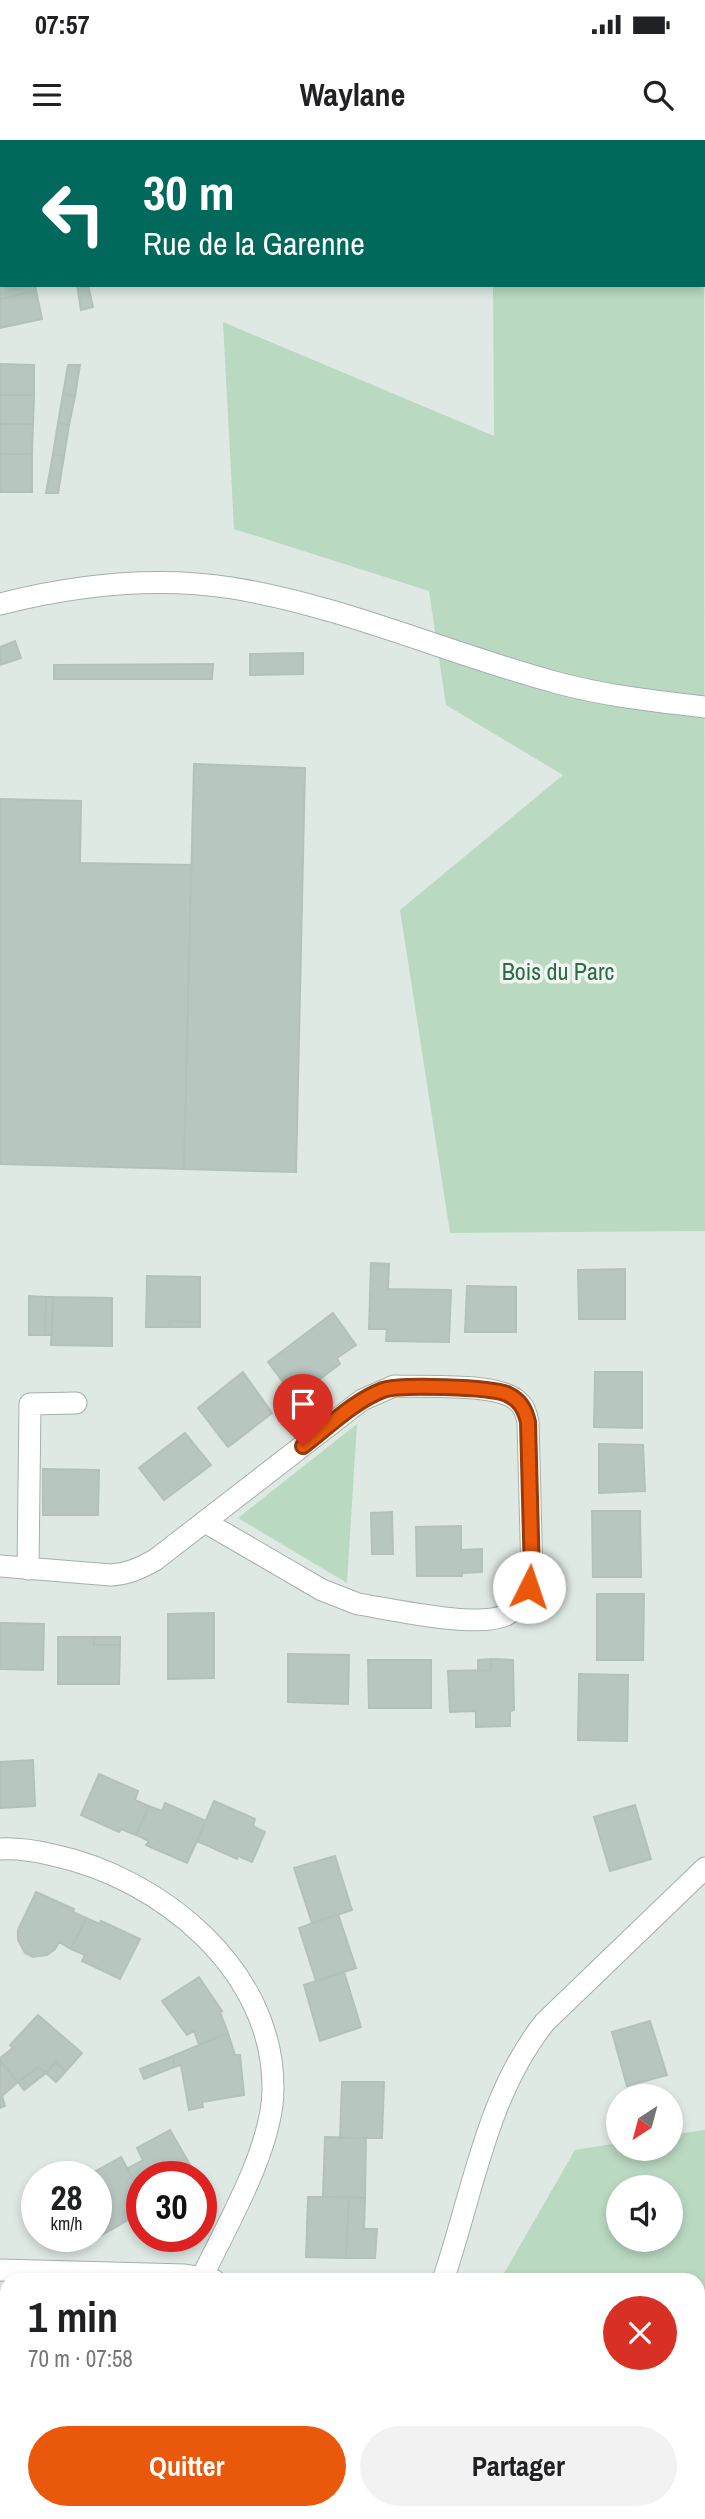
<!DOCTYPE html>
<html lang="fr">
<head>
<meta charset="utf-8">
<style>
	:root { --surface:#fff; --page:#f2f2f2; --text:#202124; --muted:#757577; --accent:#ea580c }
	body { margin:0; font-family:"Archivo Narrow",sans-serif; background:var(--page); color:var(--text); height:100vh; display:flex; flex-direction:column; font-size:26px; white-space:nowrap }
	* { box-sizing:border-box; margin:0 }
	p { font-size:23px; color:var(--muted) }
	.icon { flex:none; width:38px; height:38px; fill:none; stroke:currentColor; stroke-width:2; stroke-linecap:round; stroke-linejoin:round }
	.map { position:relative; flex:1; overflow:hidden }
	.panel { position:absolute; left:0px; top:2133px; width:705px; height:247px; display:flex; flex-direction:column; background:var(--surface); border-radius:21px 21px 0 0; box-shadow:0 4px 10px #0003 }
	.panel>* { flex:none }
	.hud { position:absolute; left:0px; top:0px; width:705px; height:147px; box-shadow:0 4px 10px #0003; background:#00695c; color:#fff; overflow:hidden }
	.needle { width:46px; rotate:216deg }
	.tools { position:absolute; left:606px; top:1944px; display:grid; gap:14px }
	.tools a { display:grid; place-items:center; width:77px; height:77px; border-radius:50%; background:var(--surface); box-shadow:0 4px 10px #0003; font-size:35px }
	.speed { position:absolute; left:21px; top:2021px; display:flex; gap:14px; font-size:35px; font-weight:700; text-align:center }
	.speed>* { display:grid; place-content:center; width:91px; height:91px; border-radius:50%; background:var(--surface); box-shadow:0 4px 10px #0003; line-height:1 }
	.speed small { font-size:18px; font-weight:400 }
	.speed .limit { border:10px solid #d22; background:#fff; color:#111 }
	.pin { position:absolute; display:grid; place-items:center; width:60px; height:60px; color:#fff; margin:-72px -30px; border-radius:50% 50% 50% 0; rotate:-45deg; box-shadow:0 0 7px #0007 }
	.pin .icon { rotate:45deg }
	.me { position:absolute; width:77px; margin:-38px; rotate:4deg; stroke-linejoin:round; filter:drop-shadow(0 0 5px #0008) }
	.turn { display:flex; align-items:center; gap:24px; height:147px; padding:0 28px; font-size:32px }
	.turn .icon { width:91px; height:91px; stroke-width:2.5 }
	.turn b { display:block; font-size:49px; line-height:60px }
	.round { display:grid; place-items:center; flex:none; width:74px; height:74px; border-radius:37px; background:var(--page) }
	.overview { display:flex; align-items:center; justify-content:space-between; height:119px; padding:0 28px }
	h1 { font-size:42px; font-weight:800; line-height:52px }
	.primary-button { display:flex; gap:14px; margin-top:auto; padding:14px 28px }
	.primary-button a { flex:1; height:80px; border-radius:42px; background:var(--accent); color:#fff; font-size:28px; font-weight:800; line-height:80px; text-align:center }
	.primary-button a+a { background:var(--page); color:var(--text) }
	.status { display:flex; justify-content:space-between; align-items:center; height:49px; padding:0 35px; background:var(--surface); direction:ltr }
	.status svg { height:19px; fill:currentColor }
	header { display:flex; justify-content:space-between; align-items:center; height:91px; padding:0 28px; background:var(--surface); font-size:32px; font-weight:800 }
	.map>svg:first-child { display:block }
</style>
</head>
<body>
<div class="status"><b>07:57</b><svg viewBox="0 0 49 12"><path d="M0 12V9h3v3zM5 12V6h3v6zM10 12V3h3v9zM15 12V0h3v12zM26 1h20v11H26zM47 4h2v5h-2z"/></svg></div>
<header><svg class="icon" aria-label="menu" viewBox="0 0 24 24"><path d="M4 6h16M4 12h16M4 18h16"/></svg>Waylane<svg class="icon" aria-label="search" viewBox="0 0 24 24"><circle cx="10" cy="10" r="6"/><path d="M15 15l6 6"/></svg></header>
<div class="map">
<svg width="705" height="2379" viewBox="0 0 705 2379">
	<rect width="100%" height="100%" fill="#dfe9e4"/>
	<!-- green -->
	<path fill="#bad9c1" fill-rule="evenodd" d="M704,79L705,1091L450,1093L400,770L563,635L446,565L429,451L234,389L223,182L494,296L493,145H704Z
		M357,1284L347,1443L238,1378Z
		M705,1990V2379H540V2373H698V2140H500L575,2010L618,2003V2009H670V1995ZM618,2048H670V2100H618Z"/>
	<!-- building -->
	<path fill="#b8c6c0" stroke="#b2c2bb" stroke-width="2" d="M0,24H2L0,57Z
		M0,57H2L0,91Z
		M0,91H2L0,125Z
		M0,125H2V145H35L36,151L0,159Z
		M77,145H88L93,167L81,170Z
		M36,151L42,179L0,188V159Z
		M0,224L34,225V255H0Z
		M68,225H80L75,256L63,254Z
		M63,254L75,256L69,285L58,283Z
		M0,255H34L33,284H0Z
		M58,283L69,285L64,316L53,314Z
		M0,284H33L32,314H0Z
		M0,314H32V352H0Z
		M53,314L64,316L58,353H46Z
		M15,501L21,518L0,525V507Z
		M303,513V534L250,535V514Z
		M213,524L212,539H54V525Z
		M194,624L305,628L296,1032L184,1029Z
		M0,659L81,661L80,723L191,725L184,1029L0,1024Z
		M371,1123L389,1124L388,1149L451,1150L449,1202L386,1201L387,1189H369Z
		M625,1129V1179H579L578,1130Z
		M147,1136L200,1137V1182L170,1181L169,1187H146Z
		M467,1146L516,1147V1192H465Z
		M29,1156L46,1157L45,1195H29Z
		M46,1157H53L52,1195H45Z
		M53,1157L112,1158V1206L51,1205Z
		M333,1173L356,1205L337,1218L340,1224L295,1258L268,1222Z
		M170,1181L200,1182V1187H169Z
		M243,1232L272,1273L228,1307L198,1268Z
		M595,1232H642V1288L594,1287Z
		M185,1293L211,1325L164,1360L139,1328Z
		M599,1304L643,1305L645,1351L599,1353Z
		M43,1329L99,1330L98,1375H43Z
		M592,1371H640L641,1437H593Z
		M392,1372L393,1414H372L371,1373Z
		M461,1386V1410L482,1409V1432L462,1433V1436H417L416,1387Z
		M597,1454H644L643,1520H597Z
		M214,1473V1538L168,1539V1474Z
		M0,1483L44,1484L43,1530L0,1529Z
		M58,1497H94V1505H120L119,1544H58Z
		M94,1497H120V1505H94Z
		M288,1514L349,1515L348,1564L288,1562Z
		M491,1519V1530L478,1531V1520Z
		M491,1519L513,1520L514,1570L510,1571V1586L476,1587V1571L450,1572L448,1531L491,1530Z
		M368,1520H431V1568H369Z
		M579,1534L628,1535L627,1601L578,1600Z
		M33,1620L35,1666L0,1668V1622Z
		M99,1634L138,1651L135,1660L149,1666L136,1695L121,1689L119,1692L81,1675Z
		M214,1661L255,1679L253,1686L265,1692L252,1722L238,1716L237,1719L197,1701Z
		M165,1663L206,1681L187,1723L146,1705L149,1701L136,1695L149,1666L162,1671Z
		M635,1665L651,1719L610,1731L594,1677Z
		M335,1716L352,1770L312,1783L294,1728Z
		M36,1752L74,1769L73,1772L86,1778L71,1809L59,1802L55,1809L47,1815L33,1817L25,1813L18,1800V1790Z
		M338,1774L356,1828L316,1841L299,1788Z
		M86,1778L100,1784L101,1781L140,1799L120,1839L82,1821L85,1815L71,1809Z
		M344,1832L361,1887L320,1901L304,1845Z
		M199,1837L222,1871L220,1872L228,1893L199,1905L194,1891L187,1895L162,1861Z
		M38,1875L82,1913L66,1931L55,1922L46,1933L38,1927L18,1942L0,1921V1918L13,1908L10,1905Z
		M650,1881L667,1935L627,1946L612,1892Z
		M228,1893L235,1915H240L244,1955L202,1962L203,1967L189,1970L181,1925L174,1927L173,1916Z
		M173,1916L174,1927L144,1939L140,1929Z
		M0,1921L18,1942L2,1956L5,1966L0,1968Z
		M55,1922L66,1931L56,1942L46,1933Z
		M38,1927L46,1933L24,1950L18,1942Z
		M342,1942H384L382,1998H340Z
		M170,1990L197,2037H142V2055L127,2029L143,2020L137,2008Z
		M325,1997L366,1998L365,2058L323,2057Z
		M121,2017L142,2055V2069L135,2073V2076L100,2096L96,2088V2037H85Z
		M308,2057H349L346,2118L306,2117Z
		M349,2057L365,2058L364,2089H377L375,2118H346Z
		M0,2196H7V2287L0,2286Z
		M201,2373H267V2379H200Z
		M442,2373H475L485,2376L484,2379H441Z"/>
	<g fill="none" stroke-linecap="round" stroke-linejoin="round">
		<!-- minor casing -->
		<g stroke="#a3b0ab" stroke-width="23">
			<path id="minor" d="M0,464C75,445 155,436 232,448C344,466 449,514 558,543C606,556 656,561 705,567
				M0,1426L111,1435C128,1434 141,1428 155,1420L362,1260L394,1246C422,1247 494,1243 515,1259C524,1265 526,1273 528,1282L532,1435C528,1451 521,1467 506,1475C479,1489 390,1469 358,1464L322,1450L205,1382
				M28,1429L30,1264L76,1263
				M0,1709C17,1708 36,1711 53,1715C161,1738 274,1830 273,1949C273,2007 227,2085 202,2137
				M0,2130L185,2135L214,2140
				M443,2140C473,2053 486,1956 545,1882L705,1728
				M373,2379L374,2373"/>
		</g>
		<!-- minor -->
		<use href="#minor" stroke="#fff" stroke-width="21"/>
	</g>
	<g fill="none" stroke-linecap="round" stroke-linejoin="round">
		<!-- route casing -->
		<g stroke="#983908" stroke-width="18">
			<path id="route" d="M303,1306C328,1287 354,1261 383,1250C399,1244 491,1247 507,1254C520,1260 525,1269 528,1282L532,1435L529,1447"/>
		</g>
		<!-- route -->
		<use href="#route" stroke="#ea580c" stroke-width="12"/>
	</g>
	<g text-anchor="middle" stroke-width="7" stroke-linejoin="round" paint-order="stroke">
		<!-- park labels -->
		<g font-size="24" fill="#306a45" stroke="#eff6f2">
			<text x="558" y="840">Bois du Parc</text>
		</g>
	</g>
</svg>
<div class="tools">
<a><svg class="needle" viewBox="-14 -14 28 28"><path d="M0-13l5 13h-10z" fill="#e53935"/><path d="M0 13l5-13h-10z" fill="#757577"/></svg></a>
<a><svg class="icon" aria-label="sound" viewBox="0 0 24 24"><path d="M4 9h4l5-4v14l-5-4H4zM17 9q2 3 0 6"/></svg></a>
</div>
<div class="speed"><div>28<small>km/h</small></div><div class="limit">30</div></div>
<div class="pin" style="left:303px;top:1306px;background:#d93025"><svg class="icon" aria-label="arrive" viewBox="0 0 24 24"><path d="M6 21V4h12l-3 4 3 4H6"/></svg></div>
<svg class="me" style="left:529px;top:1447px" viewBox="-20 -20 40 40"><circle r="19" fill="#fff"/><path d="M0-13L10 11 0 6-10 11z" fill="#ea580c"/></svg>
<div class="hud">
<div class="turn"><svg class="icon" aria-label="left" viewBox="0 0 24 24"><path d="M17 20v-9H6M10 6l-5 5 5 5"/></svg><div><b>30 m</b>Rue de la Garenne</div></div>
</div>
<section class="panel">
<div class="overview"><div><h1>1 min</h1><p>70 m · 07:58</p></div><a class="round" style="background:#d93025;color:#fff"><svg class="icon" aria-label="close" viewBox="0 0 24 24"><path d="M6 6l12 12M18 6L6 18"/></svg></a></div>
<div class="primary-button"><a>Quitter</a><a>Partager</a></div>
</section>
</div>
</body>
</html>
